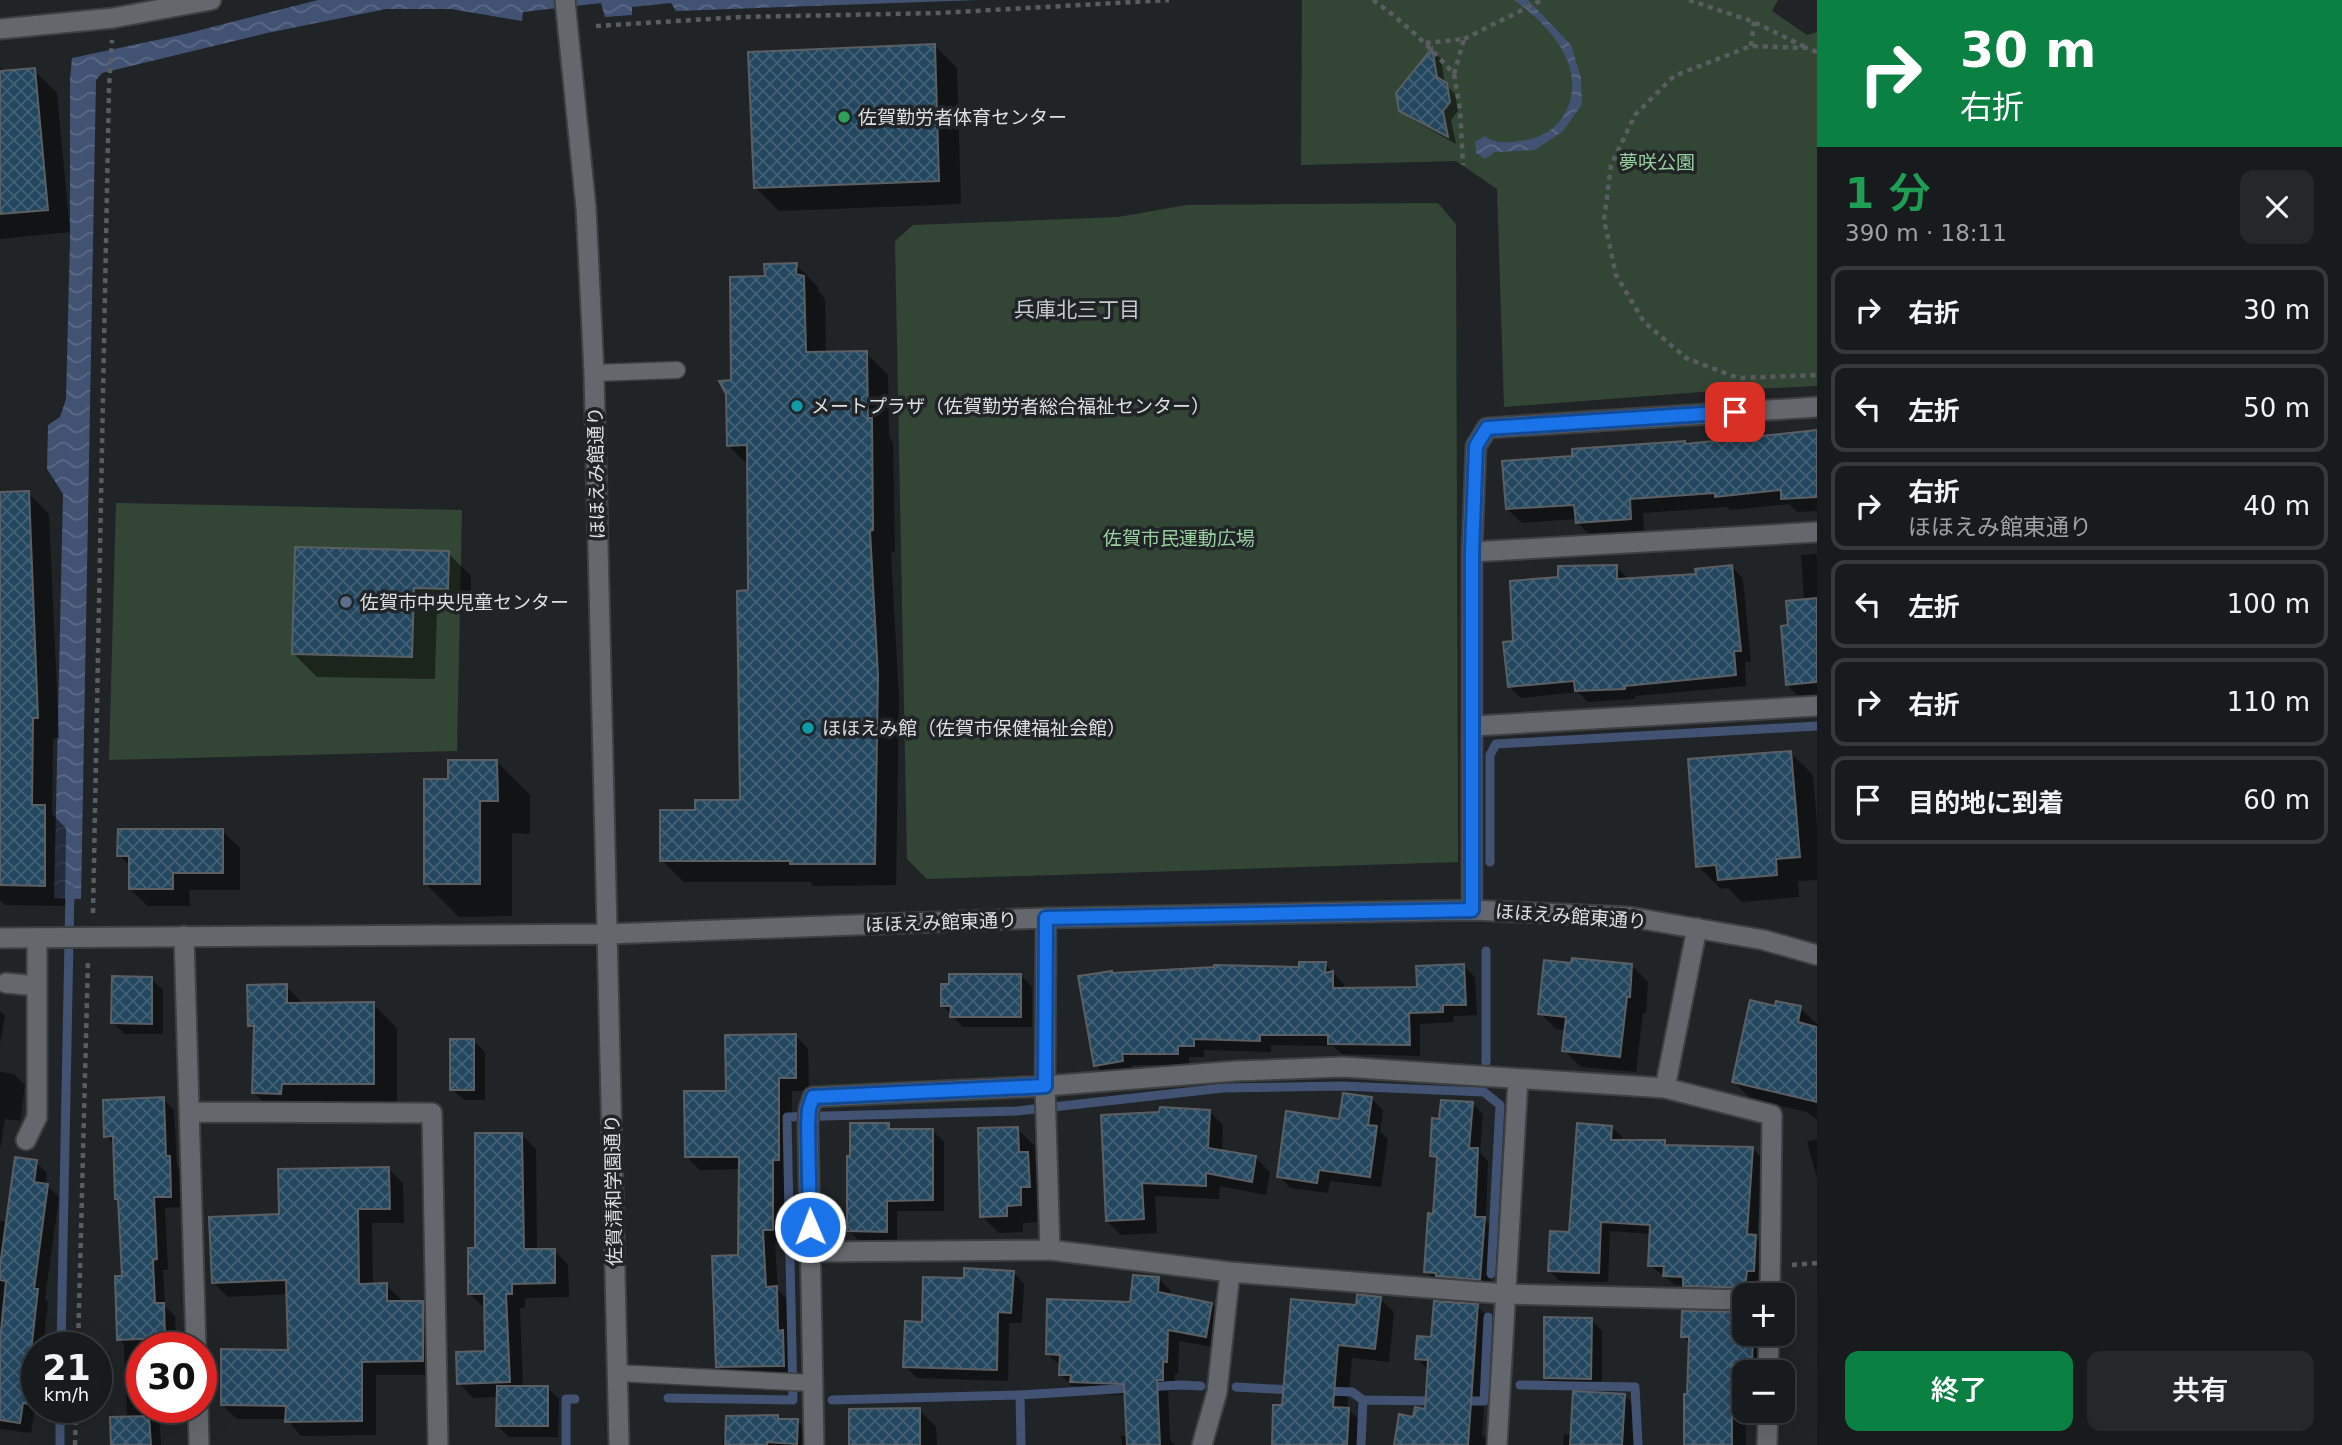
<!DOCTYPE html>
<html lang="ja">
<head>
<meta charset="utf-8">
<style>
	:root { --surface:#181b1d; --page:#25282a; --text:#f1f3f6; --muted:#9fa1a4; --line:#36393b; --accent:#0b8043 }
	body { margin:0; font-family:"DejaVu Sans","Noto Sans JP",sans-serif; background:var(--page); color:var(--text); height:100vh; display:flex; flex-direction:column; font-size:26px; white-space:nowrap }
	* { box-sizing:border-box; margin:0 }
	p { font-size:23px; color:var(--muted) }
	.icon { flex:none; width:38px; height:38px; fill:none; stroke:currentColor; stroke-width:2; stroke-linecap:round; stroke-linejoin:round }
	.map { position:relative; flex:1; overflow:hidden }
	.sheet { display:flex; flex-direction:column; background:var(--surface); width:525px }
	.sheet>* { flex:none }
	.banner { background:#0b8043; color:#fff; overflow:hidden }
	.buttons { position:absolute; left:1732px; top:1283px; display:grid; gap:14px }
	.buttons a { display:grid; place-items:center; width:63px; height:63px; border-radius:14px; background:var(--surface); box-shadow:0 7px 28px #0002,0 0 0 2px var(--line); font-size:35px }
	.speed { position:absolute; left:21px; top:1332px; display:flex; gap:14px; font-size:35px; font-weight:700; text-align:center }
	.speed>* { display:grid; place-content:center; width:91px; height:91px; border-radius:50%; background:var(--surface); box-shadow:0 7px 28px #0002,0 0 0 2px var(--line); line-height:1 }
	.speed small { font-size:18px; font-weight:400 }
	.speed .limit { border:10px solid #d22; background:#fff; color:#111 }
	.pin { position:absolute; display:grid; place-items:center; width:60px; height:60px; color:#fff; margin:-30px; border-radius:14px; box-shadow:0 4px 10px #0006 }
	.me { position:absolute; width:77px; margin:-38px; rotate:359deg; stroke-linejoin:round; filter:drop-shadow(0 0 5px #0008) }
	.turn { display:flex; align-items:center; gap:24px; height:147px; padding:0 28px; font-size:32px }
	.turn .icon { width:91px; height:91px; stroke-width:2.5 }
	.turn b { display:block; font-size:49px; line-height:60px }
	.round { display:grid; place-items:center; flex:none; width:74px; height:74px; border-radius:14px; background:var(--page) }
	.head { display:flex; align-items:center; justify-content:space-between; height:119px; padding:0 28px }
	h1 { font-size:42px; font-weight:600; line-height:52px; color:#1e9e55 }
	.primary-button { display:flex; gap:14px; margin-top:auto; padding:14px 28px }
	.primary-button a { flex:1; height:80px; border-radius:14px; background:var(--accent); color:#fff; font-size:28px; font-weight:600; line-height:80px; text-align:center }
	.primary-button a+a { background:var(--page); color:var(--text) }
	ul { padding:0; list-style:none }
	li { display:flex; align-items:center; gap:21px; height:88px; margin:0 14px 10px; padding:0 14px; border:4px solid var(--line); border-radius:14px }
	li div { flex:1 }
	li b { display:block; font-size:26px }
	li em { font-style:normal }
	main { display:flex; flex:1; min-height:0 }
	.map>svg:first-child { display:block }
</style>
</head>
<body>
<main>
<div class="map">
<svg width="1817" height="1445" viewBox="0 0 1817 1445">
	<defs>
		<pattern id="water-waves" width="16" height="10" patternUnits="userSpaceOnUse" patternTransform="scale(1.75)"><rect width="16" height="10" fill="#425273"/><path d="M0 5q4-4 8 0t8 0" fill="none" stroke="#5d6a87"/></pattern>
		<pattern id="building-cross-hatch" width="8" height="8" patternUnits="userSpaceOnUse" patternTransform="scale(1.75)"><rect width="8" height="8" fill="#244760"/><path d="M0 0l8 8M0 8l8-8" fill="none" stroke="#436176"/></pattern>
	</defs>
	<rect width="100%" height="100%" fill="#202427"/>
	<!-- green -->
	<path fill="#334635" d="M1302,0H1778L1772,11L1807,35L1817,32V386L1727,390L1504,407L1497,189L1456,161L1301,165Z
		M1438,203L1456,224L1458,862L927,879L907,859L895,241L913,225L1118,217L1187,205Z
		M116,503L462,510L457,751L109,760Z"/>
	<!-- water -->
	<path fill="url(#water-waves)" d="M318,0H978L676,11L671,3L632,7V15L605,17L601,3L523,12L522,21L451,9H386L267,33L102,73L96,80L81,899L54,898L63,494L47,469L48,425L60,417L66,399L70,238V79L72,58L185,34Z
		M1514,0H1528L1571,45L1581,78L1582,104L1563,131L1535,150L1495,152L1485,159L1476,153L1475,142L1485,136C1496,144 1507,143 1520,141C1538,139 1555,131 1564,115C1590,70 1550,25 1514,0Z"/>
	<!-- shadow -->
	<path fill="#0007" d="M934,45L957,68L961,204L779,211L756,188Z
		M1432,51L1441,59L1445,84L1455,94L1458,111L1451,120L1456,144L1411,119L1401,110Z
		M0,67L5,73L34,70L57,93L70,232L0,239Z
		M796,265L818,287V291L825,299L826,353H866L888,375L889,438L893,442L895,552L891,553L899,698L896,885L813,886L810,882H684L662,860L697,812L741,802L750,592L749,466L728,445L733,382L766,277Z
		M1817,433V511L1797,512L1789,504L1731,510L1727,507L1643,513L1644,533L1591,536L1577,522V519L1522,523L1507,509L1574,458L1684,443L1687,445Z
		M28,493L49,514L59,738H53L52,814L66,828L65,906L5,905L0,900V494Z
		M448,553L471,576V611L437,610L435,679L317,677L294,654Z
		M1817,554V699L1803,701L1787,685L1790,627L1804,601L1801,555Z
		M1616,567L1628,578L1698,576L1732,567L1743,579L1751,662H1745L1746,686L1635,696V699L1588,702L1578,692L1521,698L1509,686L1515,643L1560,579Z
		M1790,752L1813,775L1817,823V880L1798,881L1799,897L1742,902L1728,888L1721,889L1698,866Z
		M497,762L530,795V834L512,833V916L459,917L426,884L450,780Z
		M222,831L240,848V890H189L190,906H148L130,889V866L119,855Z
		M1325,964L1344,984V989H1419L1464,966L1475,977L1477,1015L1453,1016L1454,1022L1420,1024V1056L1342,1054L1333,1046L1271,1045V1052L1204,1050V1057H1189V1065H1132L1133,1072L1107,1077L1096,1065L1300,969Z
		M1631,965L1648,982L1646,1013H1643L1636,1072L1581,1067L1564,1050L1566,1031L1556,1029L1540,1013Z
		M1021,975L1032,987V1027H963L942,1005Z
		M151,979L163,990V1034H124L113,1022Z
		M286,986L304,1005L373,1004L397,1028V1107L278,1117L254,1093L256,1032L249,1026Z
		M1800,1008L1817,1024V1119L1807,1112L1751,1099L1734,1082Z
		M0,1011L5,1016L0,1043Z
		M795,1035L808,1049L809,1091H792L791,1173H786L785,1243H775L778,1290L789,1301L790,1340L796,1345V1378L731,1379L717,1366L740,1257V1169L700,1170L687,1157L727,1093Z
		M473,1041L485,1052V1100H464L452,1089Z
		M0,1072L14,1074L25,1085L20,1121L5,1119L0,1150Z
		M1371,1098L1383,1110L1380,1132L1388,1139L1381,1187L1330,1181L1328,1193L1290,1188L1279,1176L1341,1121Z
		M163,1099L174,1110L177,1166L181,1169L182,1207L165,1208L168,1270H163L165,1306L175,1316L176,1348H142V1407H177L178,1415L159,1416L161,1445H113L127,1418L124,1344L119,1339L123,1278L120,1202L117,1198L115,1145L106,1136Z
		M1472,1103L1483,1114L1480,1153L1488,1161L1486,1221L1495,1230L1490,1290L1436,1282L1426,1271L1435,1216L1438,1162L1431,1155L1441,1121Z
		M1209,1111L1223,1125L1222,1152L1256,1158L1270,1172L1266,1195L1220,1186L1219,1199L1155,1196L1157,1233L1121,1235L1107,1221L1161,1114Z
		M888,1125L894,1131L932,1130L944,1142V1211H897V1242H860L849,1231Z
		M1612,1127L1622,1137L1621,1142H1664L1669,1147L1753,1149L1763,1159L1757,1239L1765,1246L1763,1280H1756V1295H1695L1685,1286L1675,1285L1650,1265L1651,1234L1610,1231L1608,1282L1560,1281L1550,1271L1571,1234Z
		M1017,1129L1035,1146V1161L1045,1171L1046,1204H1037L1038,1222L1023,1223V1232L999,1233L982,1216Z
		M522,1135L536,1149L537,1251L554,1250L568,1265L569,1297L525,1298V1308H520L523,1388H547L559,1399L558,1437H509L498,1426V1397L473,1398L459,1383L487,1353L485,1308L470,1294L477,1249Z
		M1817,1139V1178L1807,1142Z
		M36,1162L47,1173L46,1185L59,1197L45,1299L48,1302L43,1348H37V1407H42L41,1414L34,1413L31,1433L0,1429V1221L8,1222Z
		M389,1169L403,1183L404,1223H372L373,1285H386L401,1299L400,1303H422L436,1317V1375H376V1435L301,1436L287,1419H237L223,1405L290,1352L288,1294L228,1297L214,1283L281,1216Z
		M1013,1272L1024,1284L1022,1323H1009L1008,1381L917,1378L905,1366L965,1280Z
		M1159,1279L1171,1291L1170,1296L1212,1304L1224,1316L1218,1348L1179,1341L1178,1374H1175L1174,1391H1168L1170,1440L1175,1445H1122L1121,1436H1128L1126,1395L1084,1394L1077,1386H1072L1060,1374L1061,1366L1047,1354L1132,1303Z
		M1380,1299L1394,1312L1389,1362L1352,1358L1347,1408L1362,1423L1361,1445H1274L1283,1407L1358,1307Z
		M1477,1306L1490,1319L1482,1435L1492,1445H1395L1415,1419L1427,1411L1429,1371L1417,1358L1433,1339Z
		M1591,1320L1602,1331V1389H1557L1546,1378Z
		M1761,1334L1766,1372H1745L1746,1445H1686L1690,1344L1683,1336Z
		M1624,1395L1636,1407L1634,1445H1563L1564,1434L1573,1435Z
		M919,1410L936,1427L937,1445H851Z
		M777,1417L781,1421H797L813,1437V1445H723V1436Z"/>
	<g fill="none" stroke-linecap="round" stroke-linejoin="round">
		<!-- stream -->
		<path stroke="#425273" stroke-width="9" d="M1490,862V755L1496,744L1817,726
			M1486,1062V951
			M61,1348L70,889
			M1520,1385L1635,1387L1638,1445
			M1236,1387L1293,1390
			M1325,1391L1352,1392L1363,1400L1434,1401
			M1020,1395L1021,1445
			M668,1398L793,1400L787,1117L1017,1111L1223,1088L1342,1086L1484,1092L1500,1105L1491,1274
			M832,1400L1020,1395L1180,1385L1201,1386
			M1462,1401H1484L1488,1317
			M60,1445V1407
			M566,1445V1399H575
			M1361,1445L1363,1400"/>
	</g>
	<!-- building -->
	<path fill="url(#building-cross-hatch)" stroke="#5b5f63" stroke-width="2" d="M935,44L939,181L754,188L748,52Z
		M1432,48L1437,77L1447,83L1450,102L1443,111L1448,137L1399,111L1396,93Z
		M35,68L48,210L0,214V71Z
		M797,263L796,274L804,276L806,352L867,351L868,418H872L873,530L870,531L878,675L875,864H790V861H660V810H695V800H740L737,591L748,590L747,445L727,446L726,394L719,381L731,380L730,277L765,276L764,264Z
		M1817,430V497L1781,499V490L1715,497V493L1630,499L1631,519L1576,523L1574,505L1506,509L1502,461L1572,456V449L1685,441V444Z
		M29,491L38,718H33L32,805H45V886L0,885V492Z
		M295,547L449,551L448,589L414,588L412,657L292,654Z
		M1617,565V579L1696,574L1695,569L1732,565L1741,651H1734L1736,675L1625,686V689L1575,691L1574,681L1508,687L1503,642L1513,641L1510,581L1558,577V566Z
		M1817,598V682L1786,685L1781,626L1788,625L1786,601Z
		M1791,751L1800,857L1776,859L1777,875L1718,880L1716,865L1696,867L1688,759Z
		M448,760H497L498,801H480V884H424V779H448Z
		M118,829H223V873H173V889H129V856H117Z
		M1572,958L1632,964L1630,997H1627L1620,1057L1562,1051L1566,1017L1538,1014L1544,960L1571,963Z
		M1299,962H1326L1325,973L1333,971V988L1417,987L1416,966L1464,964L1466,1005H1443V1012L1409,1013L1410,1045L1328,1044V1035H1260V1041L1194,1039V1046H1178V1054H1122L1123,1061L1094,1066L1078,976L1112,971V973L1214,967V965L1299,967Z
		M949,974H1021V1017H950L951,1006H941V984H949Z
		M112,976L152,977V1024L111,1023Z
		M287,984V1003L374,1002V1084H282L281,1094L252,1093L254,1026H248L247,985Z
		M1750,1000L1775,1006L1776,1001L1801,1006L1798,1022L1817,1027V1102L1732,1082Z
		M796,1034V1078H779V1160H773V1230H763L766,1287L777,1286L778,1331L783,1330L784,1366L716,1367L712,1256L738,1255L739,1157H685L684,1091H726L725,1035Z
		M450,1039H474V1090H450Z
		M1343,1093L1372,1097L1368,1125L1377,1126L1370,1177L1319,1170L1317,1183L1277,1177L1286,1111L1339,1119Z
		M164,1097L166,1156H170L171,1197H154L157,1259L153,1260L155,1303H164L165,1338L117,1340L115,1276H122L118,1199H115L113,1136L104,1137L103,1100Z
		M1441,1100L1473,1102L1469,1148H1478L1475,1217H1485L1480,1280L1436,1276V1273L1424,1272L1428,1213L1433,1214L1437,1157L1430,1156L1432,1118L1439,1119Z
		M1160,1107L1210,1110L1208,1148L1256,1156L1252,1182L1206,1173V1186L1142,1183L1144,1219L1106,1221L1101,1115L1159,1112Z
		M850,1123H889V1129H933V1200L887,1201V1232L847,1231V1156H850Z
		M1577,1123L1612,1126L1611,1140H1665V1145L1753,1147L1747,1234L1756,1235L1754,1271H1747L1745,1288L1683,1286V1277L1663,1276L1664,1266H1648L1650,1225L1601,1222L1599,1273L1548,1271L1550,1231L1569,1232Z
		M1018,1127L1019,1152H1028L1030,1187H1021V1205L1007,1206V1216L980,1217L978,1128Z
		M475,1133H522L524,1249H555V1283L512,1284V1294H506L510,1382L457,1384L456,1352L485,1351L484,1294H468V1248H475Z
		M15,1157L37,1160L34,1182L48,1184L34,1289H38L30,1361H36L30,1404L23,1403L20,1423L0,1420V1340L6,1281L0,1280V1266Z
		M389,1167L390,1209H358L359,1284L387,1283V1301H423V1361L362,1362V1421L285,1422L286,1406L221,1405V1349L288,1350L286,1280L212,1283L209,1217L279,1214L278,1169Z
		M964,1268L1014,1271L1011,1313L998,1312L997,1370L903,1367L905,1321L922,1322L923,1277L964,1278Z
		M1133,1275L1159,1277L1158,1292L1212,1303L1206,1337L1168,1330L1167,1362H1163V1380H1157L1160,1445H1127L1124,1384L1070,1382L1071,1375H1059L1060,1355L1046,1354L1047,1299L1130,1302Z
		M1357,1294L1381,1297L1375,1349L1338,1345L1333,1407L1349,1408L1347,1445H1272L1273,1405H1282L1291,1299L1356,1305Z
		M1434,1301L1478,1304L1468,1445H1394L1399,1414L1413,1417L1415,1407L1425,1409L1428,1360L1415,1359L1417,1336L1431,1337Z
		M1682,1311L1745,1312V1334H1753L1752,1365L1732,1364V1445H1684V1394H1687L1689,1337H1681Z
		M1544,1317L1592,1318L1591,1379L1544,1378Z
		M497,1386H548V1426H496Z
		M1573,1391L1625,1394L1622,1445H1570Z
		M920,1408V1445H849V1409Z
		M778,1415V1419H798L797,1444L767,1442V1445H725L726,1416Z
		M149,1416L151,1445H111L110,1417Z"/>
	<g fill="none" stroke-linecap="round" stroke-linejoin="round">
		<!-- service casing -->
		<g stroke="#3d3f41" stroke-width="19">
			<path id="service" d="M594,373L677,370
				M617,1373L813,1383"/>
		</g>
		<!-- minor casing -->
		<g stroke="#3d3f41" stroke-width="23">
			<path id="minor" d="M0,29L113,18L211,0
				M1472,552L1817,532
				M1474,726L1817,706
				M1472,910V552L1476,446L1487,428L1817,407
				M1046,918L1045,1086L1050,1250
				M184,936L196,1348
				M37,938V986
				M6,983L37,986V1117L26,1140
				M1665,1088L1697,928
				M189,1112L432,1113L438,1445
				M811,1252L1050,1250L1230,1272L1505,1294L1745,1300
				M1768,1372L1769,1334
				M198,1407L199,1445
				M814,1445L808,1125L809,1109L813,1097L1045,1086L1236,1071L1343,1067L1665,1088L1772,1115L1770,1295
				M1202,1445L1217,1392L1230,1272
				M1497,1445L1518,1079
				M1767,1445L1768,1410"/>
		</g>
		<!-- tertiary casing -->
		<g stroke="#3d3f41" stroke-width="23">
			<path id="tertiary" d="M565,0L586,208L594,373L619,1445
				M0,938L608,934L1046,918L1472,910L1630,917L1764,940L1817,955"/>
		</g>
		<!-- path -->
		<path stroke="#5a5d60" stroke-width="4.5" stroke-dasharray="5 5" stroke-linecap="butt" d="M1373,0C1404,22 1429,46 1454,74L1464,39L1425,43
			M1689,0L1754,22L1805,47
			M596,26L742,17L939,13L1169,0
			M1464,39L1542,0
			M1751,46L1754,22
			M1817,52L1807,48L1751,46L1674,76L1635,115L1611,165L1604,220L1616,275L1644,322L1686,358L1738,378L1817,375
			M1454,74L1460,109L1463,165
			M93,913L109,87L112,40
			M1792,1265L1817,1263
			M78,1348L88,960
			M75,1445L76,1407"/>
		<!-- service -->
		<use href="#service" stroke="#64686c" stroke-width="16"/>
		<!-- minor -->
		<use href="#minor" stroke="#64686c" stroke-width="19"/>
		<!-- tertiary -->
		<use href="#tertiary" stroke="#64686c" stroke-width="19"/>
	</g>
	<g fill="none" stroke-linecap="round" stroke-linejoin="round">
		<!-- route casing -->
		<g stroke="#114b97" stroke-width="18">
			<path id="route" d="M810,1227L808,1125L809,1109L813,1097L1045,1086L1046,918L1472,910V552L1476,446L1487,428L1735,412"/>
		</g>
		<!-- route -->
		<use href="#route" stroke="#1a73e8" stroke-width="12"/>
	</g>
	<!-- markers -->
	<circle fill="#2e9e5b" stroke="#202427" stroke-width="2.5" cx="844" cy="117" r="7"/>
	<g fill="#0f9aa8" stroke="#202427" stroke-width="2.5">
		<circle cx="797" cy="406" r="7"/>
		<circle cx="808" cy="728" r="7"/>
	</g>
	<circle fill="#5c6f8a" stroke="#202427" stroke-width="2.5" cx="346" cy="602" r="7"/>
	<g text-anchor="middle" stroke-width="7" stroke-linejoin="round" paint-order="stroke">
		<!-- poi labels -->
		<g font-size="19" fill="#dddfe1" stroke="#202427" text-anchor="start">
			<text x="858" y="124">佐賀勤労者体育センター</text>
			<text x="811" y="413">メートプラザ（佐賀勤労者総合福祉センター）</text>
			<text x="360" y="609">佐賀市中央児童センター</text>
			<text x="822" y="735">ほほえみ館（佐賀市保健福祉会館）</text>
		</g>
		<!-- park labels -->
		<g font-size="19" fill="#98cf9e" stroke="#202427">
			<text x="1657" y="169">夢咲公園</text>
			<text x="1179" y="545">佐賀市民運動広場</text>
		</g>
		<!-- street labels -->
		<g font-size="19" fill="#dddfe1" stroke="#202427">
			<text transform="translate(596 473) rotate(-91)" y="7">ほほえみ館通り</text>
			<text transform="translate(1571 916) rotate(4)" y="7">ほほえみ館東通り</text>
			<text transform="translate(941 922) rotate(-2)" y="7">ほほえみ館東通り</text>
			<text transform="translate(613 1190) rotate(-91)" y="7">佐賀清和学園通り</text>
		</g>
		<!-- neighbourhood labels -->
		<g font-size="21" fill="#c5cace" stroke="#202427">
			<text x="1077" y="317">兵庫北三丁目</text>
		</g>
	</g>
</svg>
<div class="buttons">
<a>+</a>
<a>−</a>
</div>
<div class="speed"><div>21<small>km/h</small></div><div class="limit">30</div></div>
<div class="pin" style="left:1735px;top:412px;background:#d93025"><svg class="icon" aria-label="arrive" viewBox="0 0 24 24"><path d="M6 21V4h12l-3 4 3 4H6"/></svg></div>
<svg class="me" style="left:810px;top:1227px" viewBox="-20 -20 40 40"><circle r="17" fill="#1a73e8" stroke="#fff" stroke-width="3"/><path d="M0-11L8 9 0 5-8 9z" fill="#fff"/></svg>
</div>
<section class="sheet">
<div class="banner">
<div class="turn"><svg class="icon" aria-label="right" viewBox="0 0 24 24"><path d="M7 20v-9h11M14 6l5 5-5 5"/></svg><div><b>30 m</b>右折</div></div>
</div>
<div class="head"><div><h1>1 分</h1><p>390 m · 18:11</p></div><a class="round"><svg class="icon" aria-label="close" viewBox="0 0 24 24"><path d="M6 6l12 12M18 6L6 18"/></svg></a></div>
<ul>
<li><svg class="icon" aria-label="right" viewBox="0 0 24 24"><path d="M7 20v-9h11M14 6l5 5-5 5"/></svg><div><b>右折</b></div><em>30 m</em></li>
<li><svg class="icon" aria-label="left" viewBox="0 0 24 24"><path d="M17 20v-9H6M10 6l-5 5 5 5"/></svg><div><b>左折</b></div><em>50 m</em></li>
<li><svg class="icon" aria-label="right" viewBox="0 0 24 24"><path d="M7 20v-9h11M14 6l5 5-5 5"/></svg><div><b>右折</b><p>ほほえみ館東通り</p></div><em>40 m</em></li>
<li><svg class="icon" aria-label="left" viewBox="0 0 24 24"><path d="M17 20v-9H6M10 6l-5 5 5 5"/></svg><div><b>左折</b></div><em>100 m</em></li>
<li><svg class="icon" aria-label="right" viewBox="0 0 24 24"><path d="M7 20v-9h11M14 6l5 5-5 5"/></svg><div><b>右折</b></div><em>110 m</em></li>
<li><svg class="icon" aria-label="arrive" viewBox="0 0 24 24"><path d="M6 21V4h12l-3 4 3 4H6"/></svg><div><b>目的地に到着</b></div><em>60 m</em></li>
</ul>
<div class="primary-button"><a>終了</a><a>共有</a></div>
</section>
</main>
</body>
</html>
